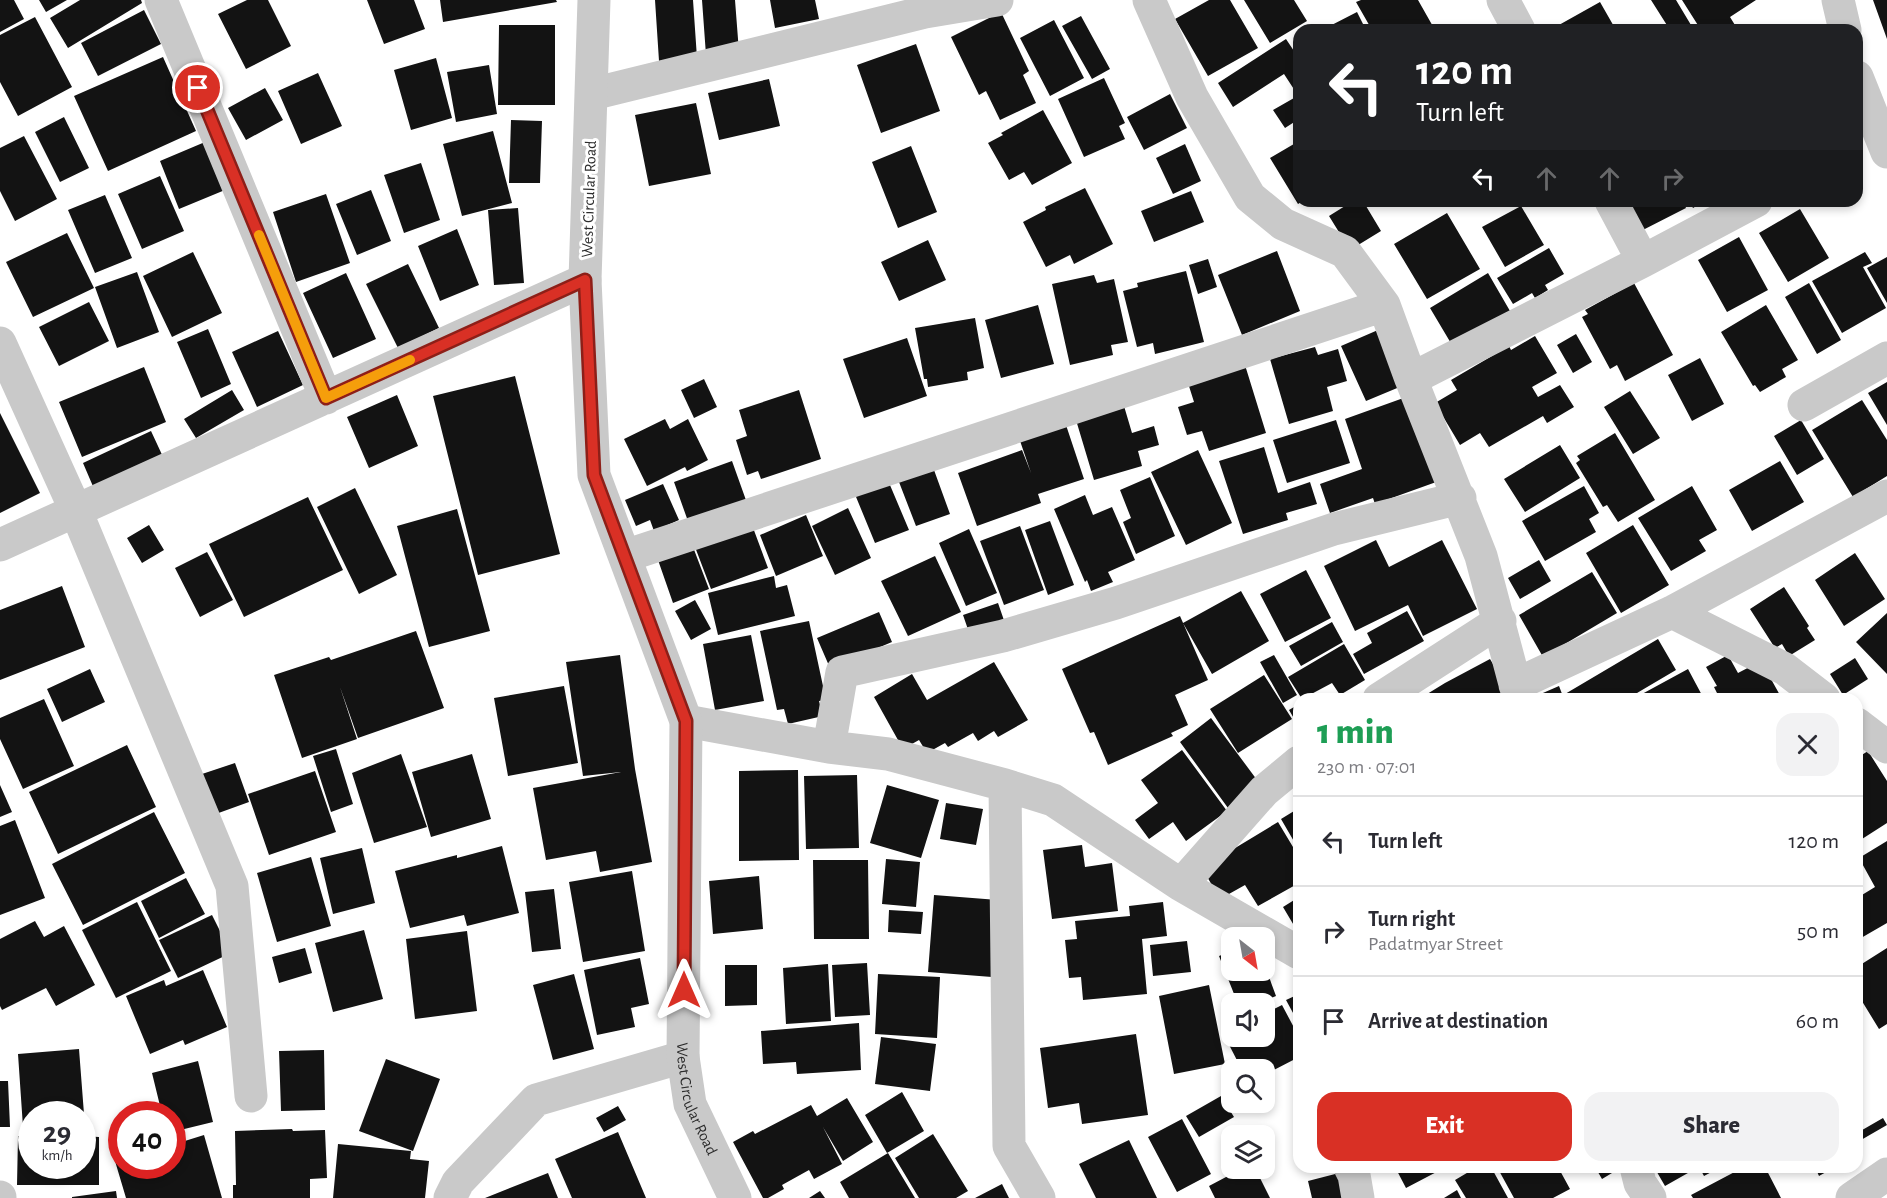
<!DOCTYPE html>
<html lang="en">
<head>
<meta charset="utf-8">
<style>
	:root { --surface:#fff; --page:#f2f2f3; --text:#2b2b33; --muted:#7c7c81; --line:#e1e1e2; --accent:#d93025 }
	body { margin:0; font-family:"Alegreya Sans",sans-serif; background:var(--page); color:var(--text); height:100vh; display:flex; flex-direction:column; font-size:22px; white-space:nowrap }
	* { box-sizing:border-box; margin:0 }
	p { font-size:20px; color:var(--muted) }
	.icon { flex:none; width:33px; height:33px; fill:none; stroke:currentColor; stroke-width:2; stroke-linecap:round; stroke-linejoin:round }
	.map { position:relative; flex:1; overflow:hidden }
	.side { position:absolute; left:1293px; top:693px; width:570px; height:480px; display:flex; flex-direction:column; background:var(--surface); border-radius:18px; box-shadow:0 3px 9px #0003 }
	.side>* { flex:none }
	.guide { position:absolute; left:1293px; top:24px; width:570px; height:183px; border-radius:18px; box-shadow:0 3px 9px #0003; background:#202124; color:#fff; overflow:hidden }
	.needle { width:39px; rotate:149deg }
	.controls { position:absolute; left:1221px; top:927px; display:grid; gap:12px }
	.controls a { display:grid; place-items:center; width:54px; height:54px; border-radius:12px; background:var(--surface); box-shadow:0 3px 9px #0003; font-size:30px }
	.speed { position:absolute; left:18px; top:1101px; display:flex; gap:12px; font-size:30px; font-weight:700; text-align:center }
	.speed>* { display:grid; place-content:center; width:78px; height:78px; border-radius:50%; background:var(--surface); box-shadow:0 3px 9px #0003; line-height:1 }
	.speed small { font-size:15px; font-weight:400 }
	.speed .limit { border:9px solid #d22; background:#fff; color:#111 }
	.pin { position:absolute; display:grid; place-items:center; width:51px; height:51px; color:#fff; margin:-26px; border:3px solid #fff; border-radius:50%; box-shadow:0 2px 6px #0007 }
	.me { position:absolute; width:66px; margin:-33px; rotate:0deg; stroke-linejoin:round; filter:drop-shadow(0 0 4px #0008) }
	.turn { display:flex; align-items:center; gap:21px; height:126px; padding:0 24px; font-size:27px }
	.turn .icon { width:78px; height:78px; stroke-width:2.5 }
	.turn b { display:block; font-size:42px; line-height:51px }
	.lanes { display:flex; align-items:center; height:57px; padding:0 24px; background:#0003; justify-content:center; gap:30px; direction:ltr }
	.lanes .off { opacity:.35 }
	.round { display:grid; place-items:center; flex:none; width:63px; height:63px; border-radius:18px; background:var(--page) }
	.headline { display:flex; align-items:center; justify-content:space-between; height:102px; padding:0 24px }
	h1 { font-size:36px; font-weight:800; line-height:45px; color:#1e9e55 }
	.primary-button { display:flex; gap:12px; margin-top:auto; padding:12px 24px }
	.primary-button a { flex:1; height:69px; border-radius:18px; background:var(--accent); color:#fff; font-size:24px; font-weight:800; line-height:69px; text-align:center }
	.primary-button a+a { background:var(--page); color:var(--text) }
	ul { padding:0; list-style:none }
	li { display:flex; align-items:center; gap:18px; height:90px; padding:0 24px; border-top:2px solid var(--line) }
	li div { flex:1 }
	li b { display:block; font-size:22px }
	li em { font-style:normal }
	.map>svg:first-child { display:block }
</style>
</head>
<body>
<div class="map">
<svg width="1887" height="1198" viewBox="0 0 1887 1198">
	<rect width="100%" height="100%" fill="#fff"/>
	<!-- building -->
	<path fill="#131313" d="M0,0H14L24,19L0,32Z
		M39,0H67L46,12Z
		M80,0H141L142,3L68,48L50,18Z
		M247,0H268L291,46L246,69L218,14Z
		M367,0H414L425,29L384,44Z
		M440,0H556L557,2L443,22Z
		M655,0H693L697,58L659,61Z
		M702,0H735L739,52L706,55Z
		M770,0H815L819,19L775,28Z
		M1209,0H1230L1258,48L1208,76L1175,19Z
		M1244,0H1294L1307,21L1270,43Z
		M1361,0H1418L1435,30H1372L1356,2Z
		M1651,0H1676L1694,30H1670Z
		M1682,0H1756L1730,17L1738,30H1701Z
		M1873,0H1887V39Z
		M1600,2L1616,30H1550Z
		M144,10L161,44L98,76L81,43Z
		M1001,12L1029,71L1023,75L1036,103L1000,120L986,91L979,95L951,37Z
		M1357,12L1366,30H1322Z
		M1081,16L1110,69L1092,79L1062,26Z
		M35,17L72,87L18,116L0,82V35Z
		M1054,20L1084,78L1050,96L1020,38Z
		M499,25H555V105H498Z
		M1286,39L1296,54L1299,52V97L1284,74L1233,107L1218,83Z
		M916,44L940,111L881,133L857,65Z
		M163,57L196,131L108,171L74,96Z
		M436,58L452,118L411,130L394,70Z
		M489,65L497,114L456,122L447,72Z
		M318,73L342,126L301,144L278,91Z
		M1104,78L1125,123L1119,126L1125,139L1084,157L1058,99Z
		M769,79L780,126L719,140L708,93Z
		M265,88L283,120L246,140L228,108Z
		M1170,94L1187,128L1144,150L1127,117Z
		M1294,98L1299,106V119L1285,128L1273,110Z
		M696,103L711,174L649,186L635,115Z
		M1043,110L1072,163L1032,185L1024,172L1009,180L988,143L1003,135L1001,133Z
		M64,117L89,168L60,182L35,132Z
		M511,120L542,121L540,183H509Z
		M493,131L512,203L462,216L443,144Z
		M24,136L57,199L15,221L0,191V148Z
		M1299,141V201H1303L1298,204L1270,158Z
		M205,142L225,190L179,209L160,161Z
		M1185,144L1201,181L1173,194L1156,158Z
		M911,146L937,212L898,228L872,162Z
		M421,163L440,220L404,233L384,175Z
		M160,176L184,231L142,249L118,194Z
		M1085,188L1113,244L1074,264L1070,255L1046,267L1023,222L1046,210L1045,207Z
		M371,190L391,241L357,255L336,204Z
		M1191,191L1204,222L1154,242L1141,211Z
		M326,194L350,263L296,282L273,212Z
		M105,195L132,258L95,273L68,210Z
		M1353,201H1363L1381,231L1350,250L1329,216Z
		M1620,201H1683L1686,208L1637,233Z
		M1689,201H1705L1693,208Z
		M1521,206L1544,245L1505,267L1482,227Z
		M518,208L524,283L494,285L488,210Z
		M1800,209L1829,258L1788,282L1759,233Z
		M1447,213L1480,269L1427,299L1394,244Z
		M457,229L479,285L440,301L418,246Z
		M67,233L94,288L33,317L6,262Z
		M1739,237L1768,290L1727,312L1698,260Z
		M928,240L946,280L899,301L881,262Z
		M1549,248L1564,274L1545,285L1548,290L1535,298L1532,293L1513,304L1497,278Z
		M1277,251L1300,311L1242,335L1218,275Z
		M193,252L222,313L172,337L143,276Z
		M1865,252L1872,263L1863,267L1886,308L1842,333L1812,281Z
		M1887,257V303L1867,268Z
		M1208,259L1217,287L1198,294L1189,265Z
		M408,264L439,328L398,348L366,284Z
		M1186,271L1204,342L1155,354L1153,343L1137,347L1123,291L1138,287L1137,283Z
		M137,272L159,332L117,348L95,287Z
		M346,273L376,339L333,358L303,293Z
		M1488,273L1510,311L1452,345L1430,308Z
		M1094,275L1097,283L1114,279L1128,342L1111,345L1113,355L1070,365L1052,284Z
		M1634,283L1673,355L1625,381L1617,365L1610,369L1582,317L1588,314L1585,310Z
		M1809,283L1841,340L1817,354L1785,297Z
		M89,302L109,341L59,366L39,327Z
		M1038,305L1054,364L1001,378L985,320Z
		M1766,305L1798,360L1782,369L1786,377L1760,392L1755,385L1753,386L1721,332Z
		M975,318L984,368L967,372L968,380L928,387L927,379H924L915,328Z
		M208,329L231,384L201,398L177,342Z
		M1378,330L1402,386L1366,401L1341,346Z
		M278,331L303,385L257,407L232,352Z
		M1576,334L1592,362L1573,373L1557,345Z
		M1535,336L1557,373L1532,387L1538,397L1560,385L1574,407L1547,423L1543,416L1489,447L1480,433L1460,445L1435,403L1457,390L1451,380L1509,346L1511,350Z
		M907,338L927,396L864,418L843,359Z
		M1315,347L1318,355L1338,349L1347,381L1327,387L1333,411L1289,424L1270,359Z
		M1700,358L1724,404L1692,421L1668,375Z
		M1245,365L1266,433L1209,451L1202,431L1187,435L1178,407L1194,402L1188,383Z
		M144,367L166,422L82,457L59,402Z
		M515,376L560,554L478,575L433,396Z
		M704,379L717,407L694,418L681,390Z
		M1887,382V425L1868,393Z
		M232,390L244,410L196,438L184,419Z
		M799,390L821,459L761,479L758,471L747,475L736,440L747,436L739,410Z
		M1630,391L1660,438L1633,454L1604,407Z
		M397,395L418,446L369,468L347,417Z
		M1409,396L1439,481L1375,504L1373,498L1330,513L1320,484L1362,469L1345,419Z
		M1862,400L1887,440V476L1853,497L1812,430Z
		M1124,406L1132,433L1154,426L1159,445L1138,451L1142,466L1094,480L1076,420Z
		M0,413L40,493L0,513Z
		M1063,416L1084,479L1038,494L1041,503L977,526L958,473L1022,450L1031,473L1017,432Z
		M665,419L670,429L688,419L708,460L687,471L685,467L647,486L624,439Z
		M1336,420L1350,463L1287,483L1273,440Z
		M1801,420L1824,459L1797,475L1774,436Z
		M151,431L164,459L95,491L83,463Z
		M1615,433L1655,500L1618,522L1607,505L1603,507L1576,463L1580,460L1577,456Z
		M1560,445L1580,478L1525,512L1504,479Z
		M1264,447L1278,493L1310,482L1317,504L1286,513L1288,520L1243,534L1219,461Z
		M1198,450L1232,523L1186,545L1151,472Z
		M732,461L747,503L689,524L674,482Z
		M1780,461L1804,502L1752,531L1729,490Z
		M934,470L950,514L916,526L899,482Z
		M1150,477L1175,536L1136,554L1123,522L1131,518L1120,490Z
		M887,478L909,530L875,543L854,492Z
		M663,484L679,520L654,531L650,520L636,526L625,500Z
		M1584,486L1599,513L1589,519L1596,532L1545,561L1522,521Z
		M1692,486L1717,530L1699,540L1706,551L1671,571L1638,518Z
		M355,488L397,575L359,594L317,507Z
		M1085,495L1093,515L1112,507L1135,560L1108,572L1113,582L1091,591L1087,580L1085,582L1054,509Z
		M308,497L343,570L244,617L209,544Z
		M848,508L871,558L835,575L812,526Z
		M457,509L490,631L429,647L397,526Z
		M806,515L823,556L776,576L760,535Z
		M1050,521L1074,585L1048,595L1025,530Z
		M149,525L164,550L142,563L127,538Z
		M752,525L768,568L711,589L695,547Z
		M1633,525L1669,585L1621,613L1586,553Z
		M1020,526L1044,590L1004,605L980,541Z
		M969,529L997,593L966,606L939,543Z
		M1376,540L1389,567L1442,540L1477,609L1423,636L1408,605L1355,631L1324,566Z
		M693,547L709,589L673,603L658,560Z
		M207,552L233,600L200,617L175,568Z
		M1855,553L1885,599L1844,626L1815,580Z
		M935,556L961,612L908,636L881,581Z
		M1539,560L1551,581L1520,599L1508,578Z
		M1306,570L1331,618L1285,642L1260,594Z
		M1592,572L1617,613L1543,657L1519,615Z
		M774,576L776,588L787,585L795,616L718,635L708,593Z
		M62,586L85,647L0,680V610Z
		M1784,587L1809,626L1807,628L1815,640L1789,656L1782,644L1775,648L1750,609Z
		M1241,591L1269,641L1212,674L1183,623Z
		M695,600L711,629L691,640L675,611Z
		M998,603L1007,629L972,641L963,615Z
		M1407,611L1424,641L1364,674L1353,654L1372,643L1367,633Z
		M879,612L892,642L830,668L817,638Z
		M1887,613V674L1856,642Z
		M1180,616L1208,680L1175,695L1188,725L1171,733L1173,736L1108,765L1094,732L1090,733L1062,669Z
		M809,621L826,700L819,701L823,716L788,724L784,709L777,710L760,631Z
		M1332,622L1343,642L1301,666L1289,646Z
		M416,631L444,708L358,738L340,687L357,739L302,758L274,675L329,657L331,660Z
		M751,635L764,701L715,710L703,644Z
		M1658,639L1676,670L1637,693L1640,699H1568L1565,694Z
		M1344,644L1365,680L1340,695L1332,683L1302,699L1288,677Z
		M620,655L635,769L652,862L600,872L596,851L546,860L533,788L621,772L583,776L566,662Z
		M1274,655L1297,695L1283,703L1260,662Z
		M1728,655L1738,673L1761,661L1781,697L1778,699H1720L1714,687L1717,686L1706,667Z
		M1855,658L1868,679L1843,695L1830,674Z
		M1490,659L1514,699H1419L1445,683Z
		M994,662L1028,720L998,737L994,731L978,741L973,733L948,747L945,743L927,753L919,740L903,749L874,697L912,674L927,700Z
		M90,669L105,702L62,722L47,689Z
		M1688,669L1704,699H1645L1642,694Z
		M1264,675L1292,719L1238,753L1210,709Z
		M564,686L578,763L508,776L494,698Z
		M1559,686L1564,699H1537L1536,696Z
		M44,699L74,766L23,789L0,739V718Z
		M1299,704V727L1289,710Z
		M1211,718L1260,784L1228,808L1180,742Z
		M127,745L156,807L58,854L29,792Z
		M336,749L353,804L331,812L313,756Z
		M1182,750L1227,811L1186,841L1173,822L1149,839L1135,820L1158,803L1141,780Z
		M1868,751L1887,781V823L1862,839L1857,830V758Z
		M401,754L427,827L374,843L352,773Z
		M472,754L491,819L431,837L412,772Z
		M235,763L249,802L213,815L199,775Z
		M798,770L799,860L739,861V771Z
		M315,771L336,832L269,855L248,794Z
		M857,775L859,848L806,849L804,776Z
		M0,785L12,812L0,817Z
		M887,785L939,800L921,858L870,843Z
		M946,803L983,809L976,845L940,839Z
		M1299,808V850L1281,819Z
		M154,812L185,873L83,925L52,864Z
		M15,820L45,898L0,915V826Z
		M1278,822L1299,857V883L1258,906L1245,885L1220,899L1202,868Z
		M1887,841V923L1861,938L1857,932V898L1875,887L1859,858Z
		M1082,845L1085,867L1112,863L1118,911L1052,919L1043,850Z
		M502,846L519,913L467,926L464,915L410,928L395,871L457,855V858Z
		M362,848L375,903L333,914L320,858Z
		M311,857L331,926L277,942L257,873Z
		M886,859L920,862L916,907L882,904Z
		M813,860H868L869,939H814Z
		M632,871L645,951L583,962L569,882Z
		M759,876L763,929L713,934L709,881Z
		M186,878L205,914L159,938L141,901Z
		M554,889L561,949L532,952L525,892Z
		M934,895L998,900L992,977L928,972Z
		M1299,897V934L1283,907Z
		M137,902L171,971L116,998L82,930Z
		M1163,902L1167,936L1142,939L1147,994L1083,1000L1081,977L1069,978L1065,940L1077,939L1075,921L1130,916L1129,906Z
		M889,910L923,912L921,934L888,932Z
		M212,915L231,953L178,978L159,940Z
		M35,921L44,937L64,926L95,985L56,1006L46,988L2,1010L0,1006V939Z
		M364,930L383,999L333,1012L315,943Z
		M467,931L477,1011L415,1019L406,939Z
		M1187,941L1191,972L1153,976L1150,945Z
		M305,948L312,973L279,983L272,957Z
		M1887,948V1024L1879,1029L1857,993V967Z
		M1232,951V970H1264L1265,966L1276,996L1257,1004H1238L1219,956Z
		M640,958L649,1004L631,1008L635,1027L597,1035L584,970Z
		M867,963L870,1015L835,1017L832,965Z
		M828,964L831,1021L786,1024L783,968Z
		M725,965H757V1005L725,1006Z
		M203,970L227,1027L185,1045L183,1040L150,1054L126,996L164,980L166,986Z
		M574,974L594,1049L553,1060L533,985Z
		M878,974L940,977L937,1038L875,1034Z
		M1209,985L1225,1064L1174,1074L1159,996Z
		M1299,994V1024L1286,1000Z
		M1282,1005L1299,1037V1057L1264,1075V1070H1242L1224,1035L1232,1032V1036H1264V1014Z
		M859,1023L861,1070L797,1074L796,1062L763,1064L761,1031Z
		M1136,1034L1148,1115L1082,1124L1079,1103L1048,1108L1040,1048Z
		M881,1037L936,1044L930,1091L875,1084Z
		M79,1049L84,1114H32V1127H23L18,1054Z
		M324,1050L325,1110L281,1111L279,1051Z
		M386,1059L440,1079L413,1151L359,1131Z
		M198,1061L213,1122L172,1132V1114H162L152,1073Z
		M0,1081H8L10,1127H0Z
		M902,1092L924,1131L887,1153L865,1115Z
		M1221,1096L1234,1117L1199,1137L1186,1116Z
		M847,1098L873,1142L843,1161L823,1127L842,1164L814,1179L809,1170L782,1185L784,1189L768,1198H763L733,1142L753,1131L755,1134L811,1105L817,1116Z
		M618,1106L626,1120L604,1132L596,1118Z
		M1883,1118L1887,1125L1861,1140L1857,1133Z
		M1182,1119L1211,1174L1177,1192L1148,1137Z
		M292,1129L293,1131L325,1130L327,1178L310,1179V1198H233V1185H236L235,1131Z
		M618,1132L646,1198H572L555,1159Z
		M933,1134L968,1191L956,1198H919L895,1158Z
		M204,1135L222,1198H126L115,1161L122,1159V1166H172V1145Z
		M18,1136H32V1166H82V1136L99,1137V1185H17Z
		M1129,1140L1157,1198H1096L1079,1164Z
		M338,1144L411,1151L410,1159L429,1161L425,1198H333Z
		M888,1153L915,1198H849L840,1182Z
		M1395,1167H1446L1406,1188Z
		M1477,1167H1491L1508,1198H1466L1455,1180Z
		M1497,1167H1558L1570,1189L1553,1198H1514Z
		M1595,1167H1622L1602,1179Z
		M1654,1167H1694L1695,1169L1665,1186Z
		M1699,1167H1721L1704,1176Z
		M1744,1167H1765L1781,1198H1693L1691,1195Z
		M1815,1167H1835L1819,1176Z
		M1243,1168H1255L1270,1198H1215L1209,1186Z
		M548,1173L558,1198H485Z
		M1339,1173L1346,1198H1312L1308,1181Z
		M1002,1184L1009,1198H975Z
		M1457,1190L1461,1198H1444Z
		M116,1191L117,1198H72V1197Z
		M820,1191L825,1198H809Z"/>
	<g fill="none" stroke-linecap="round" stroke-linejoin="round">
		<!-- minor -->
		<path stroke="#c9c9c9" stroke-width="33" d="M161,0L326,398
			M1149,0L1192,97L1250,197L1283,224L1345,252L1384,305L1411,379L1481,556L1519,699
			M1503,0L1519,30
			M1838,0L1845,30
			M1857,77L1887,152
			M592,94L925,12L997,0
			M1611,201L1643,261
			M0,343L76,511L232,886L251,1096
			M1411,379L1643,261L1756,201
			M1804,405L1887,358
			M0,545L585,280
			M625,556L1384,305
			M1672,612L1785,669L1824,699
			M1515,685L1672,612L1887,496
			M1379,699L1500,621
			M686,721L829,747L888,754L1005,785L1053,800L1181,885L1299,953
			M1857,724L1887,747
			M829,747L842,672L1003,636L1116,603L1334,529L1460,498
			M1005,785L1009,1146L1039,1198
			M1181,885L1264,791L1299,762
			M1350,1167L1354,1175L1358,1198
			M1636,1167L1640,1183L1650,1198
			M0,1197V1198
			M450,1198L458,1182L536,1100L683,1057
			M1852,1198L1887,1174"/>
		<!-- tertiary -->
		<path stroke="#c9c9c9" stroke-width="33" id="s1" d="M594,0L585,280L594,475L686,721L683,1057L690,1104L735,1198"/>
	</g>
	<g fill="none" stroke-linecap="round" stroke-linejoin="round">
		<!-- route casing -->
		<g stroke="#8d1f18" stroke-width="15">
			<path id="route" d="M198,88L326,398L585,280L594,475L686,721L684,990"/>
		</g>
		<!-- route -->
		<use href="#route" stroke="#d93025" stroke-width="10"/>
		<!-- slow -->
		<path stroke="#f59e0b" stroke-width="10" d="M259,235L326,398L410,360"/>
	</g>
	<g text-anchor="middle" stroke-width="6" stroke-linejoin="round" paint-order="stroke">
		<!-- street labels -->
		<g font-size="16" fill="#2c2c2c" stroke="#fff">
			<text transform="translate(588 199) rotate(-88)" y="6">West Circular Road</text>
			<text dy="6" stroke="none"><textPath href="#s1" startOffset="1118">West Circular Road</textPath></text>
		</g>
	</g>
</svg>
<div class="controls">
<a><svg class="needle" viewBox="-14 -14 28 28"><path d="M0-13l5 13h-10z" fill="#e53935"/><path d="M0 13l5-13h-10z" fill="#7c7c81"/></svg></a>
<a><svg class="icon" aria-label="sound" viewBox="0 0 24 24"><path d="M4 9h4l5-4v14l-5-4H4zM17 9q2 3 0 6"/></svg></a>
<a><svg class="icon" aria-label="search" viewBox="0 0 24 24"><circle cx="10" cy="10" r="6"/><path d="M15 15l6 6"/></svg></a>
<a><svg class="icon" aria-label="layers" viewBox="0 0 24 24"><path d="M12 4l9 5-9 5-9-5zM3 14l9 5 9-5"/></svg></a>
</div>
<div class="speed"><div>29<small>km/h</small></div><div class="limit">40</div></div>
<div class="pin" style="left:198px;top:88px;background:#d93025"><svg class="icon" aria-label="arrive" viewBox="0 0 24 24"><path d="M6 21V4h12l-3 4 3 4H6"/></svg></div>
<svg class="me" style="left:684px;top:990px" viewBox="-20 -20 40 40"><path d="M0-17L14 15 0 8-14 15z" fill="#d93025" stroke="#fff" stroke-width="4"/></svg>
<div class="guide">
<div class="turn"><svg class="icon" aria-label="left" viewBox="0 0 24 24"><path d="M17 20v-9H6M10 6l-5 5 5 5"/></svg><div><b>120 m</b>Turn left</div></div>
<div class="lanes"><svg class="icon" aria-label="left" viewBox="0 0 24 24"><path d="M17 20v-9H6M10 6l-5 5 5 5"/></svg><svg class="icon off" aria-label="ahead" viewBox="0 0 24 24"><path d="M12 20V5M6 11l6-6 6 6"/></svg><svg class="icon off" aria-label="ahead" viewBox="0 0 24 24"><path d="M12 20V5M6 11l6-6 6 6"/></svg><svg class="icon off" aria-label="right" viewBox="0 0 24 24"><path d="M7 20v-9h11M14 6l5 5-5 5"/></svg></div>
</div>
<section class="side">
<div class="headline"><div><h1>1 min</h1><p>230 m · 07:01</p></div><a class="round"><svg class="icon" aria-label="close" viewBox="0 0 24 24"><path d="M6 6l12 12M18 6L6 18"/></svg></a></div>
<ul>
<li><svg class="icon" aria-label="left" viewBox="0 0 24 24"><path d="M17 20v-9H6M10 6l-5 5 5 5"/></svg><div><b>Turn left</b></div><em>120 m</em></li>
<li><svg class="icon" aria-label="right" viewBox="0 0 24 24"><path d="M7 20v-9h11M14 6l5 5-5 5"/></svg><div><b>Turn right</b><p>Padatmyar Street</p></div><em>50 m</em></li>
<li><svg class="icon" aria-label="arrive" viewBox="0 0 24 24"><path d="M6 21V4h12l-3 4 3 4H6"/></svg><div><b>Arrive at destination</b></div><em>60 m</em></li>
</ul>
<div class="primary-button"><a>Exit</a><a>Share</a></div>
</section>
</div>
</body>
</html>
